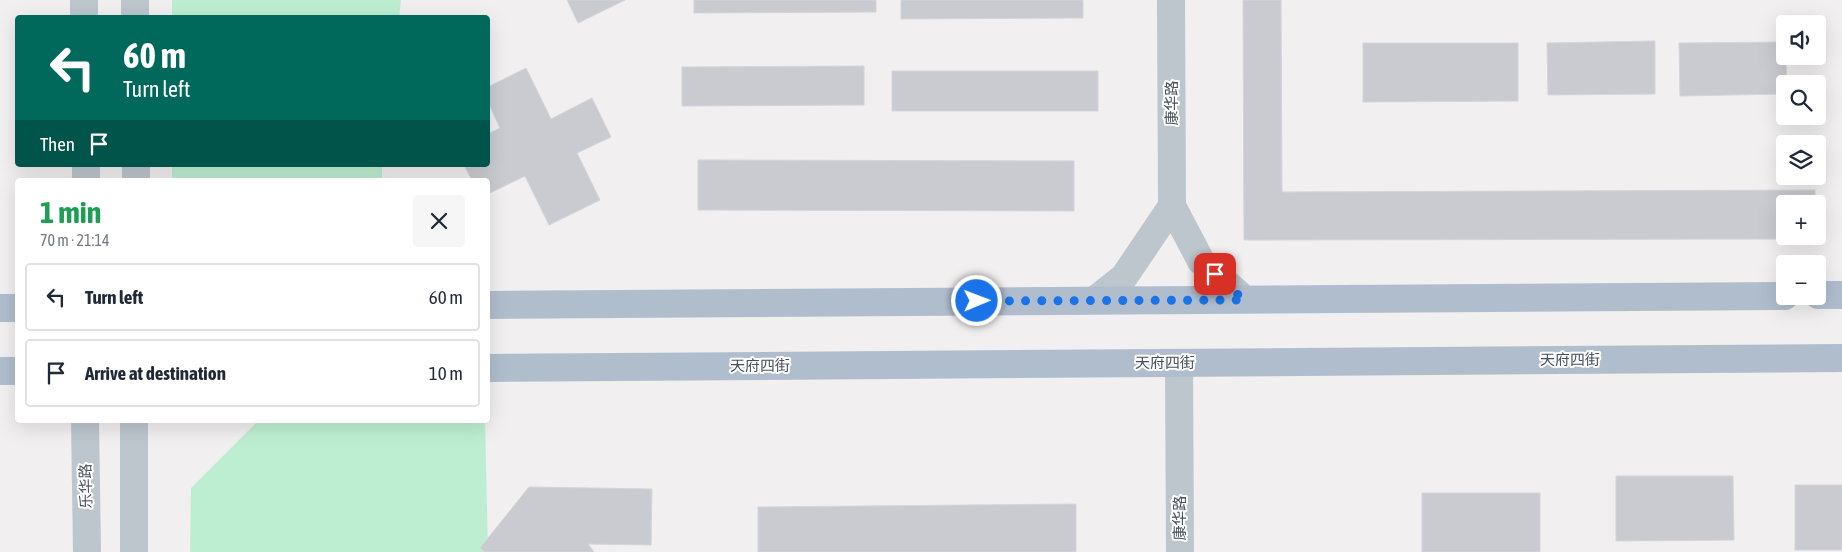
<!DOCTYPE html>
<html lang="en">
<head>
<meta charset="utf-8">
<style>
	:root { --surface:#fff; --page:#f6f6f7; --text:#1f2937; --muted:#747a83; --line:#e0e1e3 }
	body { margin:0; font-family:"Asap Condensed","Noto Sans SC",sans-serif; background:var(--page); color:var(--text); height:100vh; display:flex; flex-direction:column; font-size:19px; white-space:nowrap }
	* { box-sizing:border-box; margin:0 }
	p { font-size:16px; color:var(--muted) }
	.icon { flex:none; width:28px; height:28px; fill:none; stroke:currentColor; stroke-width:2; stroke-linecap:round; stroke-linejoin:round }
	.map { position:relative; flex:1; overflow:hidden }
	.side { position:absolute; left:15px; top:178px; width:475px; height:245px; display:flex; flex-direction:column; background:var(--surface); border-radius:5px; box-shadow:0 5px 20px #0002 }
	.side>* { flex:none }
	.guide { position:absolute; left:15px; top:15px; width:475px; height:152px; border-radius:5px; box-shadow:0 5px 20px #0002; background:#00695c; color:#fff; overflow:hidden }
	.fabs { position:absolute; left:1776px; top:15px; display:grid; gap:10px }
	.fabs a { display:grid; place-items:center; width:50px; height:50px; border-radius:5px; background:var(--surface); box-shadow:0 5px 20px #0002; font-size:25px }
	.pin { position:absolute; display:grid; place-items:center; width:42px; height:42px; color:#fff; margin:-21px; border-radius:10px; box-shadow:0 2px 8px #0006 }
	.me { position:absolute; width:55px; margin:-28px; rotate:89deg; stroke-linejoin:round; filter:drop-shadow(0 0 4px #0008) }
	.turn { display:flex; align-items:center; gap:18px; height:105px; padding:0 25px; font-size:22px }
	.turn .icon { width:65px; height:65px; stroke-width:2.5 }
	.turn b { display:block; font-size:35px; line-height:42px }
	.then { display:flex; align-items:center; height:48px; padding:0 25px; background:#0003; gap:10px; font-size:19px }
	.round { display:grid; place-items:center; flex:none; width:52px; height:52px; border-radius:5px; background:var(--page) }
	.summary { display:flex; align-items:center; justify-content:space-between; height:85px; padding:0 25px }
	h1 { font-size:30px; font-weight:700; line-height:38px; color:#1e9e55 }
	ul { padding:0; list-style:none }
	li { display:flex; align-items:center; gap:15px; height:68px; margin:0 10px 8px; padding:0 15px; border:2px solid var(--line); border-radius:5px }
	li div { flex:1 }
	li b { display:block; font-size:19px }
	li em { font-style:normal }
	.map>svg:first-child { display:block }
</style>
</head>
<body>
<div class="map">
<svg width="1842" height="552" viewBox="0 0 1842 552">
	<rect width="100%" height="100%" fill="#f1efef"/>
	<!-- green -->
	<path fill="#beeed2" d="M172,0H401L399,18L172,17Z
		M172,165H382V180H172Z
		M259,420H485L488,552H190L191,488Z"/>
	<!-- building -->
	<path fill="#c9cbd1" stroke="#d3d5da" d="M567,0H625L578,23Z
		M694,0H876V12L694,13Z
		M901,0H1083V18L901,19Z
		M1243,0H1281L1282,192L1815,190V204H1785V236H1816V239L1244,240Z
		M1655,41V94L1548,95L1547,43Z
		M1785,42L1787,84H1785V94L1680,96L1679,43Z
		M1363,43H1518V101L1363,102Z
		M864,66V105L682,106V67Z
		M526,68L551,119L592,98L611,137L577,153L600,200L549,225L525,176L488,194V180H472L464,165H488V134L500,128L488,102V87Z
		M892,71H1098V111H892Z
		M698,160L1074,161V211L698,210Z
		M1616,476H1733L1734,540L1616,541Z
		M1795,485H1842V550H1795Z
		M529,487L652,489L651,545L588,544L594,552H485L480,548Z
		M1422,493H1540V552H1422Z
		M1076,504V552H758V507Z"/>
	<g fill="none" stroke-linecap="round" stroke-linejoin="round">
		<!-- minor -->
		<path stroke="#bdc5cd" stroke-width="28" d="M84,0V18
			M135,0V18
			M1171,0L1172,206L1201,261L1244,299
			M86,165V180
			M136,165V180
			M1095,300L1124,277L1172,206
			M1179,363L1180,552
			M85,420L87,552
			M134,420V552"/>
		<!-- major -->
		<path stroke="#afbdcd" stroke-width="28" d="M1818,295H1842
			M488,305L1785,296
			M0,308H18
			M488,368L1842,358
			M0,371H18"/>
	</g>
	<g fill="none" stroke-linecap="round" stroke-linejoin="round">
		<!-- route -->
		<path stroke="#1a73e8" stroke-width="9" stroke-dasharray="0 16.2" d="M977,301L1244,300L1215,274"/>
	</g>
	<g text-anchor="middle" stroke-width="4" stroke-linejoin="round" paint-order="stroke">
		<!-- street labels -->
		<g font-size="15" fill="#47515c" stroke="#fff">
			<text transform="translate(1172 103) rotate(-90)" y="5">康华路</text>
			<text x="1570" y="365">天府四街</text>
			<text x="1165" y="368">天府四街</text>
			<text x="760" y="371">天府四街</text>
			<text transform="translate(86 486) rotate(-91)" y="5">乐华路</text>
			<text transform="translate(1180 518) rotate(-90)" y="5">康华路</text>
		</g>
	</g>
</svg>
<div class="fabs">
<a><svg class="icon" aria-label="sound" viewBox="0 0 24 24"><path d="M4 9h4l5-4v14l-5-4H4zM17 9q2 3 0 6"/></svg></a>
<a><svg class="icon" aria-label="search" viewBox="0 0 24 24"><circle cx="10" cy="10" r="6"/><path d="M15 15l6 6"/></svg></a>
<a><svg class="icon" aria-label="layers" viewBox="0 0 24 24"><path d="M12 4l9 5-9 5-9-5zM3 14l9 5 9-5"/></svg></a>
<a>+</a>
<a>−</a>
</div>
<div class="pin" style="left:1215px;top:274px;background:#d93025"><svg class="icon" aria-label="arrive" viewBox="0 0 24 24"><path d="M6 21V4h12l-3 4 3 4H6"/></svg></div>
<svg class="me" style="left:977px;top:301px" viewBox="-20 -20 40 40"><circle r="17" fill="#1a73e8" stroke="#fff" stroke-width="3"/><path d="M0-11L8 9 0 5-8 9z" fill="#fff"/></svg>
<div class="guide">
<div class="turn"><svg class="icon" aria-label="left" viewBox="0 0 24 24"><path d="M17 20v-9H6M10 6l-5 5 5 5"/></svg><div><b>60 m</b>Turn left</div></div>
<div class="then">Then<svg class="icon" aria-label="arrive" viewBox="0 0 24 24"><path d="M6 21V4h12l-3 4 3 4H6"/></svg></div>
</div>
<section class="side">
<div class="summary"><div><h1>1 min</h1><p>70 m · 21:14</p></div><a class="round"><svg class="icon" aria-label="close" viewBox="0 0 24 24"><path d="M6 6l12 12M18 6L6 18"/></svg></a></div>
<ul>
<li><svg class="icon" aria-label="left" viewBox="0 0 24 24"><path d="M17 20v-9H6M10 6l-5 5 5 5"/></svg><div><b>Turn left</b></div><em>60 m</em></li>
<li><svg class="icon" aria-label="arrive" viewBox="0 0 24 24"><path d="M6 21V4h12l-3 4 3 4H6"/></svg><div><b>Arrive at destination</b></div><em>10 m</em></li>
</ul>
</section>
</div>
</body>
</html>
